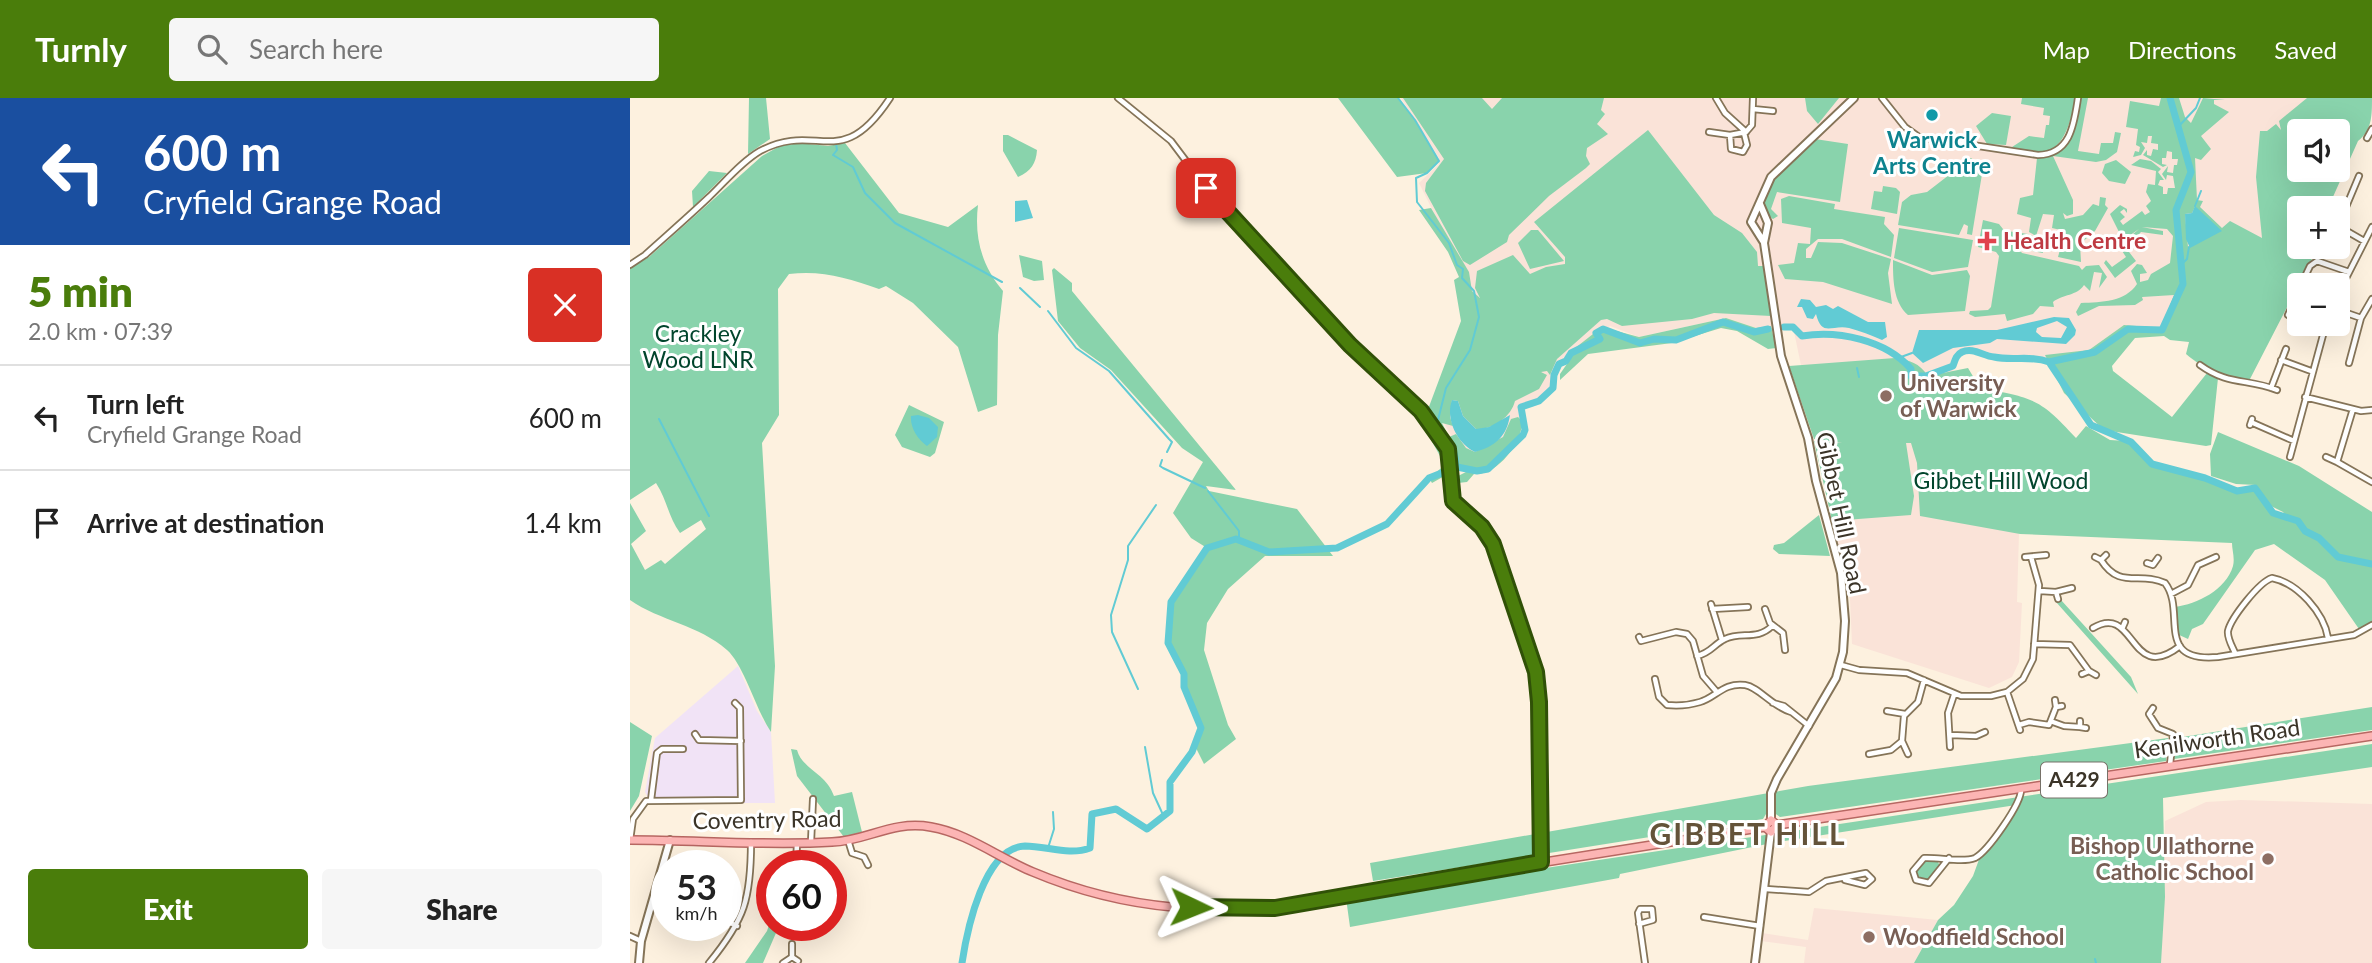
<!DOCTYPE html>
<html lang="en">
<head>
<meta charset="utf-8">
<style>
	:root { --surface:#fff; --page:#f6f6f6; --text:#222; --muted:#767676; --line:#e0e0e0; --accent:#4a7d0b }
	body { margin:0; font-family:Lato,sans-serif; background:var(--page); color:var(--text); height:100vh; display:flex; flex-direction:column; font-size:26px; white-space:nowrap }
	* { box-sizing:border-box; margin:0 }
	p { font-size:23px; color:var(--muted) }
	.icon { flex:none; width:38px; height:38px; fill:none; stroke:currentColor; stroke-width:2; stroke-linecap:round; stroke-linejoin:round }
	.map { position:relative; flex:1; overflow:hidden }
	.details { display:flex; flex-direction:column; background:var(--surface); width:630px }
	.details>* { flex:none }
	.guide { background:#1a4fa0; color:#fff; overflow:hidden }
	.controls { position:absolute; left:1657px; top:21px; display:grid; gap:14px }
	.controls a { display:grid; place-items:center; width:63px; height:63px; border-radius:7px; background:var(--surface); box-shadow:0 7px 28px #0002; font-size:35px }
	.speed { position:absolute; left:21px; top:752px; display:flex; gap:14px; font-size:35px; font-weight:700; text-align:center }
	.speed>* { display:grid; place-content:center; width:91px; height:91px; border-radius:50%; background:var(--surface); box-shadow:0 7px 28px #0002; line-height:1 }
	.speed small { font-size:18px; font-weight:400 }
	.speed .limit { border:10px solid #d22; background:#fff; color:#111 }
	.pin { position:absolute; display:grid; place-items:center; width:60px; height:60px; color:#fff; margin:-30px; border-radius:14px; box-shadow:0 4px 10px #0006 }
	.me { position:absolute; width:77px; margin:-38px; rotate:92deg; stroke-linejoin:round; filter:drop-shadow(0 0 5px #0008) }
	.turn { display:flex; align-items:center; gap:24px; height:147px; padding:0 28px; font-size:32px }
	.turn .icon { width:91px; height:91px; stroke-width:2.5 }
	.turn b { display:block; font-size:49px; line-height:60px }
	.round { display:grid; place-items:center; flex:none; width:74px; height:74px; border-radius:7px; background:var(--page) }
	.summary { display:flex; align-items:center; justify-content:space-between; height:119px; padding:0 28px }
	h1 { font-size:42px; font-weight:800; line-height:52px; color:var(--accent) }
	.button { display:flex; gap:14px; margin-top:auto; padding:14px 28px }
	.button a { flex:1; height:80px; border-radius:7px; background:var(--accent); color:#fff; font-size:28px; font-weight:800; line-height:80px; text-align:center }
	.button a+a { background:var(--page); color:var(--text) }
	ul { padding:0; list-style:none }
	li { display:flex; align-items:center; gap:21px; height:105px; padding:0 28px; border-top:2px solid var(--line) }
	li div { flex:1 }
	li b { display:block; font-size:26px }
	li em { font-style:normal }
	header { display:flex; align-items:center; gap:42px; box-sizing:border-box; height:98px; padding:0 35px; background:var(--accent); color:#fff }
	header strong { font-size:33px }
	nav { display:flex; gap:38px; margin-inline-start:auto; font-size:24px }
	.search { width:490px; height:63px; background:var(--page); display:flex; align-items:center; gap:18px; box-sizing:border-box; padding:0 24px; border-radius:7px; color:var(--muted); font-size:26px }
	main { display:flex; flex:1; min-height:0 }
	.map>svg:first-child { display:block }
</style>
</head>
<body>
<header>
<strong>Turnly</strong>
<div class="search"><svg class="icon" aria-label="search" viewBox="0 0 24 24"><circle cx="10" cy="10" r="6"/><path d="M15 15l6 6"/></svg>Search here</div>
<nav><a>Map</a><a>Directions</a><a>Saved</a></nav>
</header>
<main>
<section class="details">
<div class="guide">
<div class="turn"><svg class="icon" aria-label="left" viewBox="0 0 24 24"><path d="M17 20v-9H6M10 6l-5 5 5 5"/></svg><div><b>600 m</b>Cryfield Grange Road</div></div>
</div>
<div class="summary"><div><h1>5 min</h1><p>2.0 km · 07:39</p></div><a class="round" style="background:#d93025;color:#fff"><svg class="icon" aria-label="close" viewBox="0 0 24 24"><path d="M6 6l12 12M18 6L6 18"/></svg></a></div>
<ul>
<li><svg class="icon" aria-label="left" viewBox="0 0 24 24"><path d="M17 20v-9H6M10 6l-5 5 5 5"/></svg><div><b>Turn left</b><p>Cryfield Grange Road</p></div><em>600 m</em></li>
<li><svg class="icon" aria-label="arrive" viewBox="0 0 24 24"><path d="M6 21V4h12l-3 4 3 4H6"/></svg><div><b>Arrive at destination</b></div><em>1.4 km</em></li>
</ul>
<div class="button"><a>Exit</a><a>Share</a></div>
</section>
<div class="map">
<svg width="1742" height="865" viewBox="0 0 1742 865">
	<rect width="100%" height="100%" fill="#fdf1df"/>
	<!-- industrial -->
	<path fill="#f1e3f6" d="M108,568L127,613L141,634L145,705H21L15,694L25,640Z"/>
	<!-- education -->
	<path fill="#fae3d8" d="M771,0H1680L1670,33V110L1532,231H1509L1460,253L1420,260L1363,257L1351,252L1333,251L1322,259L1321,267L1389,435L1387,504L1392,505L1389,564L1382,579L1359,590L1222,546L1220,501L1163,229L1155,226L1126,230L1096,220L1009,239L980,228L940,254L928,265L920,289L908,301L890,309L892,332L856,368L827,348L811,320L850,207L789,85L809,66V60Z
		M1611,702L1742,706V865H1531L1535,723L1576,704Z
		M1184,810L1308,822L1284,865H1174L1176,849L1131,843L1132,835L1178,842Z"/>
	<!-- green -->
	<path fill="#89d3ac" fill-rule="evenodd" d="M119,0H136L140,41L118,56Z
		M708,0H768L785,22L809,63L797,75L767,79Z
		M773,0H852L862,11L872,0H974L971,12L975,16L967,26L978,36L957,50L956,58L960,66L956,70L919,98L879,137L877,144L840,167L833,163L795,93L796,85L814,61Z
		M1175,0H1209L1188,26L1177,13Z
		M1392,0H1445C1439,37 1427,69 1382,49L1399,38L1414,40L1416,27H1419L1420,18L1413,17L1414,10L1391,6Z
		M1450,0H1458L1448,53L1469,56L1471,45H1483L1485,34L1491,35L1487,54L1476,62L1466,64L1423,58L1443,102V116L1437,118L1433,115L1435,121L1453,117L1463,106L1469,108L1470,99L1476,100L1475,107L1478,110L1465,133L1450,146L1451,164L1428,159L1435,133L1422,130L1424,117L1413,116L1406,138L1399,134L1401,120L1387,116L1390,100L1403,97L1407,60C1442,58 1446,29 1450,0Z
		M1531,0H1549L1555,19L1561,25L1573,0L1595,2H1584V6L1599,14L1571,38L1581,51L1571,62L1565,60L1567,102L1573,103L1570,109L1592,130L1600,123L1632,140L1626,79L1630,33H1637L1646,26L1651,32L1649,23L1677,0H1742C1742,18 1742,32 1728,43L1698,110H1670V149H1688L1620,281C1597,282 1574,271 1556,256L1559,244L1540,242L1534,238L1505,240L1482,268L1483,273L1542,319L1577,275L1588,280L1581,347L1576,348L1474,332L1434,295L1415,257L1459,252L1494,227L1531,230L1544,197L1512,199L1513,202L1505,207L1469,208L1448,218L1446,214L1451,205C1472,204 1495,204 1507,186L1501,173L1507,166L1512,167L1517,175L1510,176V184L1518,182L1521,176L1540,165L1543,138L1537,131L1512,129L1533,133V137L1511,134L1499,147L1496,142L1509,131L1493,142L1480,116L1490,107L1497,111V115L1494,111L1490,114L1495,119L1490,123L1493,127L1512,113L1515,117L1520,114L1516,108L1521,103L1516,94L1518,86L1525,87L1526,73L1501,67L1510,61L1521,63L1531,71L1528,74L1534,82H1530L1528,87L1533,89V96H1537L1538,90H1545L1543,78L1537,77L1536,82L1532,76L1538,68L1537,74L1543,75L1544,67H1547L1548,61H1542V54L1537,53L1536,60H1532V66L1537,67L1533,69L1513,57L1517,52V57L1521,58L1523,51L1528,52V46L1521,45L1522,38H1518L1517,45L1511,44L1515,50L1511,57L1503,59L1505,53L1509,54L1510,49L1506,47L1508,31L1496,29L1500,3L1529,8ZM1670,33H1708V72H1670ZM1565,109L1590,133L1558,149L1555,116L1562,115Z
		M1362,15L1381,18L1376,47L1357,46L1346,28Z
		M1018,32L1084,117L1112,135L1127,154L1128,168H1135L1141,218L1084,215L1062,221L992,228L977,221L971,222L927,261L920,277L917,273L911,274L917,277L909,291L885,303C881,319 863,332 846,331L833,318L828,303L822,302L820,319L823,328L812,325L819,339L826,336L836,350L845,354L873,339L881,321L888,319L892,323C893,344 867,378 844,376L837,384L828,385L826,379L836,374L826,371L816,342L797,314L831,223L824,182L829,179L818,154L789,112L801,110L839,174L842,193L850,200L845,190L847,173L883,157L900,176L916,169L935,166V159L904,124Z
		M373,37H378L407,52C406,66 401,73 388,79L373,53Z
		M1185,41L1218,46L1210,104L1147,94L1141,111L1148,118L1143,121C1111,98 1171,57 1185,41Z
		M169,45L198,48L215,45L269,115L318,129L348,107C344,140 352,168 373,193L368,237L367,307L348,314L328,249L283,205L256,188L249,191C218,180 192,172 159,176L148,191L149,317L132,345L145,568L141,634C126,612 114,567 97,552C69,527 30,523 0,502V405L16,433L1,446L15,472L31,462L35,466L76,431L71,422L50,435C38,418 37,402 26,385L0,402V170L19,159L132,58L150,48Z
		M1341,60L1353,70L1342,137L1337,136L1338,128L1334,126L1329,137L1268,127L1272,104L1281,97L1297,94Z
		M1486,62L1501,74L1495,86L1479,83L1472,75L1475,66Z
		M79,73L97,75L63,109L62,93Z
		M1253,88L1266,90L1270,94L1267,116L1241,111L1244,93L1252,94Z
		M1159,98L1205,106L1204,111L1255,119L1254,126L1264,137L1261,159L1212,141H1188L1176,151V160H1181L1188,144L1212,145L1261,161L1258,175L1262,206L1193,184L1155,181L1148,167L1164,165L1168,145L1180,146L1181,130L1152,125L1151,101Z
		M1353,122L1369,126L1392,155L1449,168L1452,172L1456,168L1469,167L1477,179L1469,190L1472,175L1464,174L1460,193L1454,187C1447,198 1433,196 1423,204L1424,209L1410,208L1403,216L1377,223L1375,216L1345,219L1339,216L1340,213L1358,212L1361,209L1369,158L1366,154L1348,149Z
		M1269,130L1343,142L1338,169L1302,174L1264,160Z
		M901,132H908L934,163L900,171L888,145Z
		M1377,133L1398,136L1411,142L1413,155L1392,151Z
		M1486,137L1506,163L1485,180L1474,165L1476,162L1482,169L1496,159L1483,139Z
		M389,157L412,163L414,182L404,183L393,179Z
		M1263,162L1302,177L1337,172L1340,178L1335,213L1278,217C1263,204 1263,181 1263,162Z
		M424,170L442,185V193L606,392L576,388L579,393L667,411L703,458H635L598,491L577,525L574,552L598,627L606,641L574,666L565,648L571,626L554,589V576L538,545L537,530L543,499L577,450L561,440L543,415L573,364L552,350L481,272L450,250L428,223L422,172Z
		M1096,220L1126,230L1141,228L1146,250L1138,251L1107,233L1091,230L1042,245L958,256L930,282V276L941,260L940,254L972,229L1009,239Z
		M1265,260C1280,262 1289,265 1298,278L1338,270L1350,290C1402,300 1409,299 1446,340L1456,328L1480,342L1496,343L1522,368L1575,382L1607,395L1625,391C1633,403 1641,421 1658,421L1653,414L1641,408L1626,387L1606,386L1581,378L1580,356L1588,334L1669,368L1742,414V524L1729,531L1695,482L1644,446L1625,452L1573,526L1562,531L1558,541L1547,536L1545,509C1567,506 1596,492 1603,468C1605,460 1602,452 1602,445L1390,436L1290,418L1287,365L1281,345H1276L1284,398L1281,417L1202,423L1184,343L1212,345L1184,341L1159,268Z
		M279,307L314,324L305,355L300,359L272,349L265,337Z
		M793,318C803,339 818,351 818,376L802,385L799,380L815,367L790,322Z
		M1189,417L1200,458L1149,456L1143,451L1144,447L1154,445Z
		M1431,502L1501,579L1508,596L1426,504Z
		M1742,609V632L1544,661L1546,640Z
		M0,624L22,638L9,698L0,713Z
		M1538,640L1536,663L1150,719L1143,714L1136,716L1133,721L743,783L740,765L1178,688Z
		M1742,646V669L1533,700L1535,799L1531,865H1284L1308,822L1324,807L1343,778L1351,756L1386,707L1142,745L990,776L989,780L720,829L716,800Z
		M161,651L167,652C172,671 196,675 204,698L222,694L232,734L214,739L167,678Z
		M1297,761L1307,762L1310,768L1298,784L1287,780L1285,773Z
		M142,818V828H149L133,865H115L137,833Z"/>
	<!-- water -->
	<path fill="#61cbd4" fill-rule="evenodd" d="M397,102L403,120L385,124V103Z
		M1565,108L1592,133L1560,150L1556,141L1555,116L1562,115Z
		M1171,201L1180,202L1186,209L1196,207L1203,211L1208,208L1238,224H1255L1257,239L1252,242C1241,237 1230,233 1219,230C1202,226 1192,240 1186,216L1183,221L1177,220L1172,209H1167Z
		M1424,219L1439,220L1446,232L1445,237L1436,246L1367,241L1360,245L1323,250L1293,265L1282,255L1289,232H1367ZM1427,223L1437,229L1431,240L1412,239L1406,234L1407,230Z
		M822,302L828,303L833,318L846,331L859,329L880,317C877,338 866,348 845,354C827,345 815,321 822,302Z
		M288,317L299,320L308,329L307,339L297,348C287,341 280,329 281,318Z"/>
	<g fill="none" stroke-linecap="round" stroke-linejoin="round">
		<!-- stream -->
		<path stroke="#61cbd4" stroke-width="2" d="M768,0L785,22L809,63L797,75L786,80L787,104L819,145L827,167L833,171L832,180L844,193L849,219L840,252L816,290L807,326C816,337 832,355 827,369
			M1548,29L1566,10L1570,0
			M206,45L207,52L203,57L223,69L235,95L265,125L372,184
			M1565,108L1571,93
			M1551,167L1557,161L1559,149
			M390,190L410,209
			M418,213L446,250L479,273L539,341L542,344L537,354
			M1271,259L1282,255
			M1227,270L1229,279
			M29,321L79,418
			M532,362L530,368L533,370L575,390
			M578,393L609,433V442
			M508,591L482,534L481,517L498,462V448L526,407
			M515,649L523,695L534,719
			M418,750L424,731L423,714
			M1465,861L1466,865"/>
		<!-- river -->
		<path stroke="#61cbd4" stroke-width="7" d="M1154,229H1163L1172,238C1208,232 1256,242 1281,271V278H1296L1323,268C1325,262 1326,257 1332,254C1343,249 1353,258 1364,259C1382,263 1401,257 1419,264L1461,327L1501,344L1522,366L1575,380L1607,393L1625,390L1643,415L1668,423L1675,433L1689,440L1708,459L1742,466
			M1419,264L1465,254L1498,231L1532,232L1553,186L1546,112L1561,74L1540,0
			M332,865C337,832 354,749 395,748C417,748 439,758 460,750L462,716L486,711L517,731L540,713V684L562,654L571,630L554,589V576L538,545L541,504L577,450L606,441L639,454L707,450L757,426L799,380L827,369L847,373L858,371L893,337L895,332L891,309L909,303L923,290L924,277L929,266L936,263L941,255L970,241L966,235L973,231L1010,245L1024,241L1046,242L1093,224L1124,234L1138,231"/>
		<!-- minor casing -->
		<g stroke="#857458" stroke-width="8">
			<path id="minor" d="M488,0L541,43L590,108L695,220L786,306L818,351L823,403L852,429L863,447L906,574L909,604L911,764
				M1252,0L1275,29L1289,39L1408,57C1441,56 1444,26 1448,0
				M1123,11L1143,13
				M1079,34L1100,37L1116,34L1095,15L1086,0
				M1116,34L1122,27L1123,0
				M1100,37L1101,51L1113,54L1117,47L1114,35
				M1737,40L1742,31
				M1708,128L1729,78
				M1708,128L1734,143
				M0,167L15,157C36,138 58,119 78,100C94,85 111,64 130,53C188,22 210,76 260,0
				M1671,187L1680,168L1687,163L1719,174
				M1708,196L1742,129
				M1708,212L1731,220L1742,201
				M1658,217L1670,191
				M1651,262L1681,273
				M1719,265L1731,220
				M1570,267C1599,288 1617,280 1647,292
				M1641,290L1656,251
				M1675,299L1731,313L1742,312
				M1723,311L1707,364L1742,384
				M1623,325L1664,343
				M1620,327L1622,321
				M1660,359L1696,226
				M1696,359L1707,364
				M1395,459L1416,457
				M1465,459L1471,462L1476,457
				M1471,462C1490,492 1509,473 1535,485C1557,513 1523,565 1588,559L1724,537L1742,527
				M1517,465L1523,467L1528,460
				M1410,493L1426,494L1428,501
				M1426,494L1442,490
				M1541,496L1558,487L1568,467L1586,459
				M1081,506L1092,542
				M1082,511L1118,509
				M1135,511L1140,525L1153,535L1155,552
				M1463,530C1506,504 1499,588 1550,548
				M1492,531L1495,524
				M1009,539L1011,543L1046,534L1057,536L1063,543L1073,578L1086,593
				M1404,546L1440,547L1459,573
				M1605,555C1602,548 1597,540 1598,533C1601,520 1629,484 1642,480C1668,485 1694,515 1698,540
				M1067,558C1081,555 1084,546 1095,541C1111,533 1127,543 1142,528
				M1211,567L1229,572L1277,575L1331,598H1361L1377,594L1393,581L1403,561L1409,487L1401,459
				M1452,576L1459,573L1466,577
				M1025,581L1029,599L1037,607C1047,608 1060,607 1070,604C1085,600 1094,584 1115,587C1129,589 1141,608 1161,614
				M1377,594L1390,632
				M1425,602L1426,609L1432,608
				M1143,605L1154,608L1179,628
				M1523,610L1519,616L1528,630L1543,636L1540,667
				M1257,613L1275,616
				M1450,623V629L1456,630
				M1423,624L1434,628L1450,629
				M1389,627L1399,624L1419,627L1426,609
				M65,636L69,642L111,643
				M1321,637L1346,638L1355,634
				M1272,643L1278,656
				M1320,649L1318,615L1324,597
				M1239,656L1261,652L1272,643L1274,618L1288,604L1294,582
				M21,702L27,655L32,651H53
				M0,742L3,721L16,703L111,702L110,610L105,605
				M218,742L222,755L234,759L238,767
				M181,744L183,701
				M1319,760L1299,785L1286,782L1283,773L1294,760C1309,759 1332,765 1345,760C1358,753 1392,705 1391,691
				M166,768L167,745
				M1136,791L1179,794L1196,783L1236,775L1242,781L1235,787L1215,782
				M1074,819L1130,828
				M96,823L107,828
				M1009,826L1023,822L1022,811H1010L1008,815L1015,865
				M0,838L11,843
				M162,846V859
				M79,865C115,821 121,801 121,744
				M153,865L162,859L168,863"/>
		</g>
		<!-- tertiary casing -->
		<g stroke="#857458" stroke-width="10">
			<path id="tertiary" d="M1130,106L1138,125L1134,145L1151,258L1178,340L1186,383L1211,475L1215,523L1213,554L1206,580L1147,681L1141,695V722
				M1133,143L1121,124L1141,79L1224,0
				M9,865L11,843L40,742
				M1125,865L1141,734"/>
		</g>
		<!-- primary casing -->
		<g stroke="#b76762" stroke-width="10">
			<path id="primary" d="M1135,729L1141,734L1147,727L1742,638
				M0,742C67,742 135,748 202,744C237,743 262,722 301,729C337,735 369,760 403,774C493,812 592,821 689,800L1135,729L1141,722L1147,727"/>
		</g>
		<!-- minor -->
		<use href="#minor" stroke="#fff" stroke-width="4.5"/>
		<!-- tertiary -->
		<use href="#tertiary" stroke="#fff" stroke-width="6"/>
		<!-- primary -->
		<use href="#primary" stroke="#fcb5b4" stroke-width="7"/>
	</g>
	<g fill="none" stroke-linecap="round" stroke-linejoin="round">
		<!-- route casing -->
		<g stroke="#305107" stroke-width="18">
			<path id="route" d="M561,809L645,810L911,764L909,604L906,574L863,446L852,429L823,403L818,351L791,313L720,247L576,90"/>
		</g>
		<!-- route -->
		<use href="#route" stroke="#4a7d0b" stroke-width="12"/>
	</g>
	<!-- markers -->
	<circle fill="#0f9aa8" stroke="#fff" stroke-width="2.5" cx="1302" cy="17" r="7"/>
	<path fill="#e0444e" stroke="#fff" stroke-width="2.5" d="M1353.5 132.5h7v7h7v7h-7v7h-7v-7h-7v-7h7z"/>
	<g fill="#8d6e63" stroke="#fff" stroke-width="2.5">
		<circle cx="1256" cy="298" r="7"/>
		<circle cx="1638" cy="761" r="7"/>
		<circle cx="1239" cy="839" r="7"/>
	</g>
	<g text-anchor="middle" stroke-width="6" stroke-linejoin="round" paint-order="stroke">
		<!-- shield labels -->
		<rect fill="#fff" stroke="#767168" stroke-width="2" x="1411" y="664.5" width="66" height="35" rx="5"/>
		<g font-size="21" font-weight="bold" fill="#3b3428">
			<text x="1444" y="689">A429</text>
		</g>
		<!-- culture labels -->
		<g font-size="23" font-weight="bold" fill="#0d838f" stroke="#fff">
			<text x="1302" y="50">Warwick<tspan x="1302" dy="26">Arts Centre</tspan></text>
		</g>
		<!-- health labels -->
		<g font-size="23" font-weight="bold" fill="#be3a42" stroke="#fff" text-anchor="start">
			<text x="1373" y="151">Health Centre</text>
		</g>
		<!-- park labels -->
		<g font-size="23" fill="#01452c" stroke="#fff">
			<text x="68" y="244">Crackley<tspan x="68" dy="26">Wood LNR</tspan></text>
			<text x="1371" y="391">Gibbet Hill Wood</text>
		</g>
		<!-- education labels -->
		<g font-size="23" font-weight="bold" fill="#785e54" stroke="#fff" text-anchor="start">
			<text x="1270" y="293">University<tspan x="1270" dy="26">of Warwick</tspan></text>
			<text x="1624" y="756" text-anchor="end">Bishop Ullathorne<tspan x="1624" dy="26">Catholic School</tspan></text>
			<text x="1253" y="847">Woodfield School</text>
		</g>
		<!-- street labels -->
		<g font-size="23" fill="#3b3428" stroke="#fff">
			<text transform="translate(1211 415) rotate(78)" y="8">Gibbet Hill Road</text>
			<text transform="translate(1587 641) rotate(-8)" y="8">Kenilworth Road</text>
			<text transform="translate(137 722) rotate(-1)" y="8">Coventry Road</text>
		</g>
		<!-- district labels -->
		<g font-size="30" font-weight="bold" letter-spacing="2" fill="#645339" stroke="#fff">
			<text x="1118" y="747">GIBBET HILL</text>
		</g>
	</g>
</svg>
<div class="controls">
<a><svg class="icon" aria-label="sound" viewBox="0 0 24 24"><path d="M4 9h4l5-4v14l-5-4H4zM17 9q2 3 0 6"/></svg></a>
<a>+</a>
<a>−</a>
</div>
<div class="speed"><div>53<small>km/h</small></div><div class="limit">60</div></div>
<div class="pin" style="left:576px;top:90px;background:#d93025"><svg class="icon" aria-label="arrive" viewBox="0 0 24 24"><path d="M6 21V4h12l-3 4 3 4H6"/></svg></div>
<svg class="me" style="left:561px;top:809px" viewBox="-20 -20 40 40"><path d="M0-17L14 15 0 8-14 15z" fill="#4a7d0b" stroke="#fff" stroke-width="4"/></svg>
</div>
</main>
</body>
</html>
